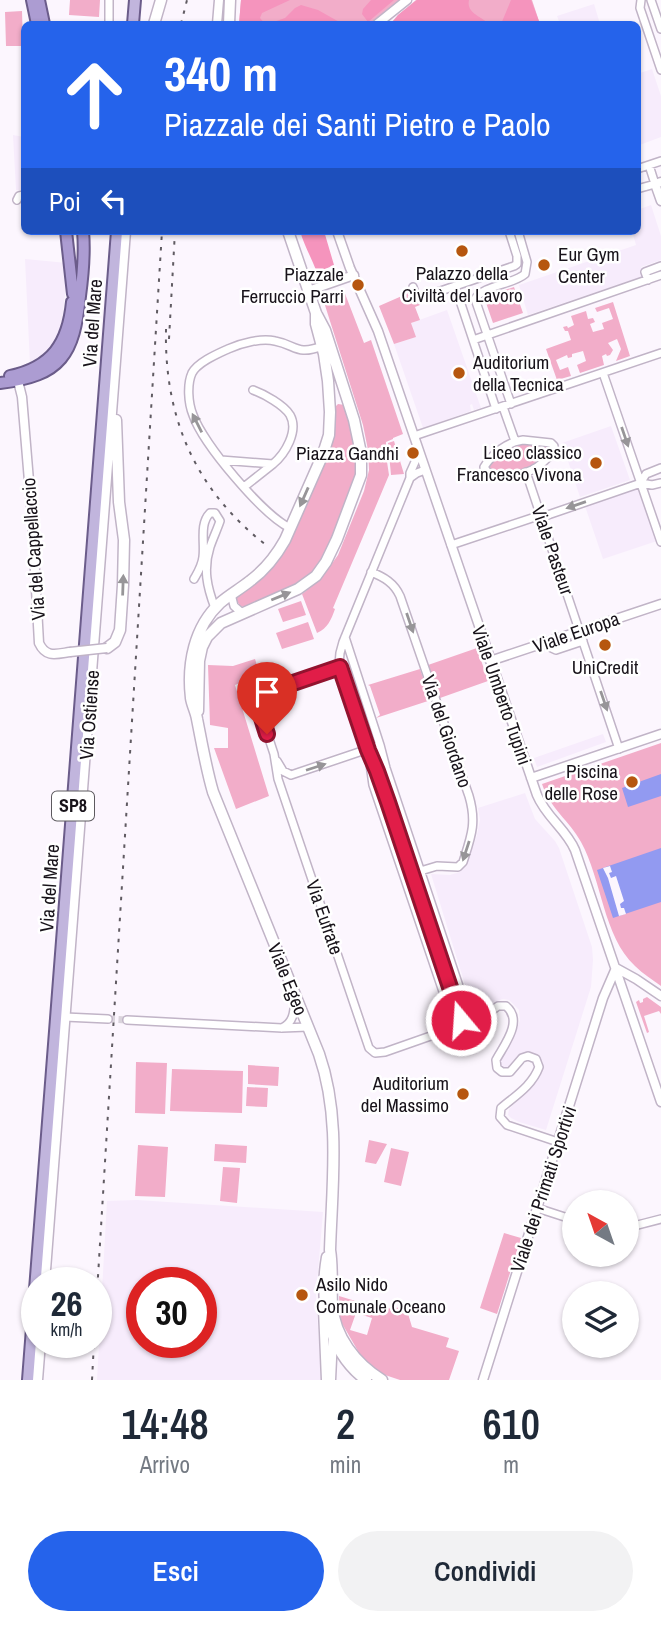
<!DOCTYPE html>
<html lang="it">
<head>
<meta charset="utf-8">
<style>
	:root { --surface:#fff; --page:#f2f2f3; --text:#1f2937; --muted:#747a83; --accent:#2563eb }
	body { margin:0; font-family:"Archivo Narrow",sans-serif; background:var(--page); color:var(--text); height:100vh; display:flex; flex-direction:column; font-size:26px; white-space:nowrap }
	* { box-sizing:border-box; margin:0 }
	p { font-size:23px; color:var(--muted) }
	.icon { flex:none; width:38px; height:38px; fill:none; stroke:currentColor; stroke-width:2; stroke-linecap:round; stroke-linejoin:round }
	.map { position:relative; height:1380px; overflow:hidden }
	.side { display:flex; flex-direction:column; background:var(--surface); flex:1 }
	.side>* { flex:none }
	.top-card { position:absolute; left:21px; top:21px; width:620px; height:214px; border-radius:10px; box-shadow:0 2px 5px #0004; background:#2563eb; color:#fff; overflow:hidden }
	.needle { width:46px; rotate:320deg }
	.fabs { position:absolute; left:562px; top:1190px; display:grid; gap:14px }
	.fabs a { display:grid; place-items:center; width:77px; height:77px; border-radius:50%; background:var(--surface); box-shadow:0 2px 5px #0004; font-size:35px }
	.speed { position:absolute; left:21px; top:1267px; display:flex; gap:14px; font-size:35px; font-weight:700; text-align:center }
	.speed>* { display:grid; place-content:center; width:91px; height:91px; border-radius:50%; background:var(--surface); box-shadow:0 2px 5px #0004; line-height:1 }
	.speed small { font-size:18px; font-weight:400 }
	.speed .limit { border:10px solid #d22; background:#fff; color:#111 }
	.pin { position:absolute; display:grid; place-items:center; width:60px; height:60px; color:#fff; margin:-72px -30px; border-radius:50% 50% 50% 0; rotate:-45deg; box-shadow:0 0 7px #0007 }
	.pin .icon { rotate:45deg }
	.me { position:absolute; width:77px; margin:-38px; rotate:342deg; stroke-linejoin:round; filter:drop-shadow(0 0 5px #0008) }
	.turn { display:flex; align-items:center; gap:24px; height:147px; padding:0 28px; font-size:32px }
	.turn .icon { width:91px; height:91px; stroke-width:2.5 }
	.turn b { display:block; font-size:49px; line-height:60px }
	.then { display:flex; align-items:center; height:66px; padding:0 28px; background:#0003; gap:14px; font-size:26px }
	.eta { display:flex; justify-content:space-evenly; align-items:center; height:119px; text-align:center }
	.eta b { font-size:42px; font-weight:600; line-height:49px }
	.cta { display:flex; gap:14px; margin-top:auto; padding:14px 28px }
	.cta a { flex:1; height:80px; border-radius:42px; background:var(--accent); color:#fff; font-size:28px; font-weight:600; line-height:80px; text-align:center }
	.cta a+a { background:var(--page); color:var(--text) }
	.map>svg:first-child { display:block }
</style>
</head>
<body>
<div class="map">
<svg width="661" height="1380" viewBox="0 0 661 1380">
	<rect width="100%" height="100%" fill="#fcf6fe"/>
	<!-- built -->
	<path fill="#f7ecfc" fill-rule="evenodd" d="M594,4L600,24H560L557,16Z
		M652,69L661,96V137L637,146V74Z
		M13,135L24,137V190H16Z
		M651,205L661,236V260L641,267L644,276L528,315L519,285L636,245L632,231H637V210Z
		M25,259L67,263L66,286L61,329L47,353L30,364Z
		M447,310L481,408L474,410L472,404L470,405L471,411L423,428L394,344L415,337L411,323Z
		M611,426L630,480L580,497L562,443Z
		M638,487L657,541L603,559L585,506Z
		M603,734L606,742L537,767L534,758Z
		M525,793L535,819L555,841L559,848L592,947L593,960L591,987L546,1130L519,1122L511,1118L508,1115L509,1109L530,1089L542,1073L543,1062L535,1054L529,1053L523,1054L508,1069H504L501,1067L500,1061L512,1042L520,1020L519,1010L509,1000L503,999L494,1002L488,1008L474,1014L431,874L450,875L460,872L466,866L477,835L480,820L478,808Z
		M137,1200L323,1212L316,1295L321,1380H97L107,1201ZM142,1283H201V1342H142Z"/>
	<!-- green -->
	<path fill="#f2adc9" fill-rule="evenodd" d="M70,0H100L99,17L69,15Z
		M241,0H399L369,24H239Z
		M416,0H532L540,24H390L398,15Z
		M22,11L23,46H6L5,12Z
		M514,287L523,313L493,323L484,297Z
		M344,291L364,343L371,340L403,434L393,438V439L386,442V455L389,475L333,608L335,609C331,620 328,628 317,633L302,594L321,579L338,555L364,491L369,470L368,450L363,425L323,299Z
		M411,292L415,304L419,303L420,305L415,307L420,320L411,323L416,337L394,344L379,306Z
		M613,302L630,356L616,361L621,349L617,339L608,343L613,350L610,355L607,356L606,354L602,356L604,365L580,373L577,365L586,361L583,351L572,354V357L568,358L567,355L556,360L560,370L568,367L571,376L557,380L546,349L571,340L568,331H565L563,327L567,326L568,328L574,325L571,316L586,311L588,319L593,318L595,322L590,324L593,332L604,329L602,323L613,319L609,308L597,312L595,308Z
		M338,404L345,405C351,426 358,447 357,469C356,491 324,562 308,577C292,590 264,598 244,607L240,606L237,601V597L264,575L285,550L329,453L333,441L335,407Z
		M394,441L404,474L391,475L388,443Z
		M524,443L549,445L550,447L549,451L526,470L498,473L488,469C494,455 509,447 524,443Z
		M301,601L306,615L283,622L278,609Z
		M308,622L314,639L282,649L276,633Z
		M477,648L488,681L440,698L428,665Z
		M255,659L260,675L235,685L269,796L236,809L214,748H228V728L210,725L208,665L233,666Z
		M420,669L431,700L376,718L380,715L370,686L368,685Z
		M661,743V986C653,980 643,974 635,966C603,936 602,880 581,842C569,820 551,810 542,784Z
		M647,997L661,1007V1014L659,1011L644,1016L649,1032L647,1033L636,1002L639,1000L640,1003L643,1002V999Z
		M136,1062L167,1063L165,1114L135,1113Z
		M248,1065L279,1067L278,1086L248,1084Z
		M172,1069L243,1071L242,1113L170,1111Z
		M247,1087L268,1088L267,1107L246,1106Z
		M369,1140L387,1144L376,1164L365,1162Z
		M215,1144L247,1146L246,1163L214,1161Z
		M138,1145L168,1147L165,1197L135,1196Z
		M391,1148L409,1152L401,1186L384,1182Z
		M223,1167L240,1168L237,1203L220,1201Z
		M504,1233L521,1238L497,1314L480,1308Z
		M339,1296L382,1309L406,1307L412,1327L449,1338L446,1347L459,1351L449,1380H400L385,1375L372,1368L362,1358L340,1320ZM356,1313L372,1318L367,1335L350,1330Z"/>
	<!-- forest -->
	<path fill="#f594bd" d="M241,0H290L262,13L260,18L265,24H239Z
		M371,0H394L368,22L362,14L363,9Z
		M417,0H469C466,13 481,16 489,24H391L398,15Z
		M511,0H531L540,24H501Z
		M301,5L318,10L343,24H268L285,18L295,8Z
		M300,231H324L334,265L321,271L316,270C311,257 304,245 300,231Z"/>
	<!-- water -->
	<path fill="#929af1" d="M661,774V796L628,807L622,788Z
		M661,848V902L613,918L597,870Z"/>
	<!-- pier -->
	<path fill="#fcf6fe" d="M610,866L612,872L609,873L611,878L616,876L624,901L620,904L621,908H624L626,914L619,916L608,878L603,868Z"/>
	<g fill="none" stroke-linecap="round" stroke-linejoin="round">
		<!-- minor-tunnel -->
		<path stroke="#dad4dc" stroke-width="7" stroke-dasharray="7 3.5" stroke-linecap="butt" d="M108,1019L127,1020"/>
		<!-- minor casing -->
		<g stroke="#c1b4c7" stroke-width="10">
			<path id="minor" d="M641,0L640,8L661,70
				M651,0L661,29
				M109,24V0
				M637,169L661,161
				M637,189L655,184L649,165
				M17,200L19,196L24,195
				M648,280L645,272L661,266
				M455,286L496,409
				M413,287L417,299L514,266L517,264V256L509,231
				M473,340L661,275
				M603,373L661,542
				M253,390C264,394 284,405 290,415C299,431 285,454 273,464
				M511,404L475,299C484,285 512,285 525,274L527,262L518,231
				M503,407L515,441
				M414,436L661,353
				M523,440L551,443L554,446V451C548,458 540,466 532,470C519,476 491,482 484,467C492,454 507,442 523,440Z
				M419,453L410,473V478L343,642L340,653L339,665L368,750L388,802L463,1025
				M221,460L273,464L244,487
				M526,472L619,749
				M410,478L417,473L425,470
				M641,482L646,474L661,468
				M641,483L652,485L661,483
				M290,528C263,515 203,444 193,415C188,403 187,384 192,373C198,362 217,354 228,349C241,343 261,338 275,341C296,345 297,356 322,346
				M451,545L535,517H542L641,483
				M371,572C384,577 394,583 400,596L469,796C477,823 471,837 463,862L458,867L437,866L404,876
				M194,579C198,572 202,566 203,557C205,543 199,524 210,513H215L220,521C217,530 213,538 210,547C203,569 207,587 215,608
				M231,594L234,606L242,613
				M345,637L380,745L386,768L471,1022
				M543,644L556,650L583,641
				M340,667L255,696L274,754L278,779L369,1048L375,1053L385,1052L482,1018L498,1006H506C524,1021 504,1045 496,1060L497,1068L502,1072H510L522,1058L528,1056L536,1059L539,1067C532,1086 515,1096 501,1108L500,1117L507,1125L558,1142
				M369,757L373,785L455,1027
				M277,761L283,771L291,775L380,745
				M65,1017L108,1019
				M127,1020L282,1028L308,1027
				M282,1028C295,1022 294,1009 295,997
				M537,1208L574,1220
				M626,1228L661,1219"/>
		</g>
		<!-- tertiary casing -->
		<g stroke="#c1b4c7" stroke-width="11">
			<path id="tertiary" d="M217,24L219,0
				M377,24L407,0
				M661,182L655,184L661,201
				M337,231L350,268L378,331L537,795C546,817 566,829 575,850L661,1102
				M308,291L354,275
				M18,381L22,397L32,517L39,643C46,658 56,654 70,652
				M490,661L661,604
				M531,778L661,734
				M616,968L636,979L661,996
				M323,1309L326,1380
				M331,1380L333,1338
				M483,1380L603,998L616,968"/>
		</g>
		<!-- secondary casing -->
		<g stroke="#c1b4c7" stroke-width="13">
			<path id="secondary" d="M154,24L161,0
				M229,24L230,0
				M316,313V324L324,354L328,381L330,412L329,435L323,454L285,540C276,556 265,570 250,581C240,589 229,595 220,603C194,627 187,664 191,698C192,705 196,712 197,719C202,744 206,768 213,792L319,1054C341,1117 332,1184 330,1250C333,1268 331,1286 332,1305C335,1337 355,1363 382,1380
				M107,648L115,642L120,630L123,585L124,540L119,502L116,420
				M198,711L199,661L202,647L207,637L221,623L298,589L316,576L326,562L337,539L361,475V453L354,420L325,330L316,313L288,231
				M327,1257C319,1303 328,1351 366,1380
				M44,1283L125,231
				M37,1380L40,1342"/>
		</g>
		<!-- primary casing -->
		<g stroke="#6b5c8a" stroke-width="14">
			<path id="primary" d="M133,24L135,0
				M28,1380L117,231"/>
		</g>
		<!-- trunk casing -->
		<g stroke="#6b5c8a" stroke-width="14">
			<path id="trunk" d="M32,0L37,24
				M39,0L44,24
				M66,231L73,294
				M10,376C52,367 68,343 72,302
				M0,383C62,376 74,354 80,296C83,274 85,253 83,231"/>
		</g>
		<!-- minor -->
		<use href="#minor" stroke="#fff" stroke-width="7"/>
		<!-- tertiary -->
		<use href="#tertiary" stroke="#fff" stroke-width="8"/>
		<!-- secondary -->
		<use href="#secondary" stroke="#fff" stroke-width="10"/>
		<!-- primary -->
		<use href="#primary" stroke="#c1b5dd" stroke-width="10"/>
		<!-- trunk -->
		<use href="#trunk" stroke="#ac9cd2" stroke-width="10"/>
		<!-- rail -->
		<path stroke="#605b62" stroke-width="2" stroke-dasharray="3.5 7" stroke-linecap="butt" d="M181,24L187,0
			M166,329C164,417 195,490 266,545
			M169,339L175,231
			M96,1309L162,231
			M92,1380L94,1342"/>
		<!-- tertiary-bridge casing -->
		<g stroke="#c1b4c7" stroke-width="11" stroke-linecap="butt">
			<path id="tertiary-bridge" d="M70,652L107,648"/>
		</g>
		<!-- tertiary-bridge -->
		<use href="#tertiary-bridge" stroke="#fff" stroke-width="8"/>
	</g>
	<!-- one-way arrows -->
	<defs><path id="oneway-solid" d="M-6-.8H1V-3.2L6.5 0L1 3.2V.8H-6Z" transform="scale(1.75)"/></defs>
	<g fill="#979598">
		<use href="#oneway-solid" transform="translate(197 423) rotate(-117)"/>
		<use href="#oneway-solid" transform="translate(625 437) rotate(71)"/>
		<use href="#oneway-solid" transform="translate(304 497) rotate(114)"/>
		<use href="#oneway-solid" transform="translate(576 505) rotate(161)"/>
		<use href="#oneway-solid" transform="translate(123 585) rotate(-88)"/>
		<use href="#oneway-solid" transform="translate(281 596) rotate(-22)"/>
		<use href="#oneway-solid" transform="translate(410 623) rotate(71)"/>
		<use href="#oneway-solid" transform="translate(604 701) rotate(71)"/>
		<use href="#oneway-solid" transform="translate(316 767) rotate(-18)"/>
		<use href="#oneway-solid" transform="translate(466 851) rotate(108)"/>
	</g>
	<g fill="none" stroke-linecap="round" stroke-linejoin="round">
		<!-- route casing -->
		<g stroke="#92132f" stroke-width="18">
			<path id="route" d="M267,734L255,696L340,667L368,750L377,771L388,802L461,1020"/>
		</g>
		<!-- route -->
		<use href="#route" stroke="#e11d48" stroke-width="12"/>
	</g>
	<!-- markers -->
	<g fill="#b6560f" stroke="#fff" stroke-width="2.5">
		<circle cx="462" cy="251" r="7"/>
		<circle cx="544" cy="265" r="7"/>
		<circle cx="358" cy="285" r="7"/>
		<circle cx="459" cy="373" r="7"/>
		<circle cx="413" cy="453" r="7"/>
		<circle cx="596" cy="463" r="7"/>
		<circle cx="605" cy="645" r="7"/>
		<circle cx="632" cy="782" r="7"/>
		<circle cx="463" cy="1094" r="7"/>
		<circle cx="302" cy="1295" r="7"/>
	</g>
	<g text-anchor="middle" stroke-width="5" stroke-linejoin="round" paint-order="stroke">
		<!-- shield labels -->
		<rect fill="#fff" stroke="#5d5a5f" stroke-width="2" x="52" y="791.5" width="42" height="29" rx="5"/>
		<g font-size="18" font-weight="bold" fill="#18131a">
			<text x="73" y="812">SP8</text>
		</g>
		<!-- poi labels -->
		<g font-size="19" fill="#18131a" stroke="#fff" text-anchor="end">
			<text x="558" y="261" text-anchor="start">Eur Gym<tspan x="558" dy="22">Center</tspan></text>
			<text x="462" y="280" text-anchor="middle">Palazzo della<tspan x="462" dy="22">Civiltà del Lavoro</tspan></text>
			<text x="344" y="281">Piazzale<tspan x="344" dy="22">Ferruccio Parri</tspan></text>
			<text x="473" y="369" text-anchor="start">Auditorium<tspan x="473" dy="22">della Tecnica</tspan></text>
			<text x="582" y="459">Liceo classico<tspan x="582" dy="22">Francesco Vivona</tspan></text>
			<text x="399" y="460">Piazza Gandhi</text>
			<text x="605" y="674" text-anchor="middle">UniCredit</text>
			<text x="618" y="778">Piscina<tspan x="618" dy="22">delle Rose</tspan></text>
			<text x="449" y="1090">Auditorium<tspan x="449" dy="22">del Massimo</tspan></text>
			<text x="316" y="1291" text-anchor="start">Asilo Nido<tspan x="316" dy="22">Comunale Oceano</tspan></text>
		</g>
		<!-- street labels -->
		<g font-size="19" fill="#18131a" stroke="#fff">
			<text transform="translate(92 323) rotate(-86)" y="7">Via del Mare</text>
			<text transform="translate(33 549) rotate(-94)" y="7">Via del Cappellaccio</text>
			<text transform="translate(553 550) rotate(71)" y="7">Viale Pasteur</text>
			<text transform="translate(576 632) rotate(-19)" y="7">Viale Europa</text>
			<text transform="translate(502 695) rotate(71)" y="7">Viale Umberto Tupini</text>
			<text transform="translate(89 715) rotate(-86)" y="7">Via Ostiense</text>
			<text transform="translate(447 731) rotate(71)" y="7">Via del Giordano</text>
			<text transform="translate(49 888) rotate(-86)" y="7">Via del Mare</text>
			<text transform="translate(325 917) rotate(71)" y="7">Via Eufrate</text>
			<text transform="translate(288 979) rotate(68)" y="7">Viale Egeo</text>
			<text transform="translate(543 1189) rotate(-72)" y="7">Viale dei Primati Sportivi</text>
		</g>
	</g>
</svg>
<div class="fabs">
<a><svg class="needle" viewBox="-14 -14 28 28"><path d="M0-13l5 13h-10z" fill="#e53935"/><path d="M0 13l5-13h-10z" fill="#747a83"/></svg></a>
<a><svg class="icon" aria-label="layers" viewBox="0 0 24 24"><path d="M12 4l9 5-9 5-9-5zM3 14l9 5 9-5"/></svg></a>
</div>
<div class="speed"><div>26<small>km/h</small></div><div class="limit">30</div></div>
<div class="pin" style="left:267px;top:734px;background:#d93025"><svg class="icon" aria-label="arrive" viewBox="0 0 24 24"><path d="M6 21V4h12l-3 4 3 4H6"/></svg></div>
<svg class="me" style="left:461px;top:1020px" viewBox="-20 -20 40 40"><circle r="17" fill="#e11d48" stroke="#fff" stroke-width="3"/><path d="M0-11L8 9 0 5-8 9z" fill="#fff"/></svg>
<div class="top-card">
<div class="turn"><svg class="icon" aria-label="ahead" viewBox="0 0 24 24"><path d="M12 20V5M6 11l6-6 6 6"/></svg><div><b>340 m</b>Piazzale dei Santi Pietro e Paolo</div></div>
<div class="then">Poi<svg class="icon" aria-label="left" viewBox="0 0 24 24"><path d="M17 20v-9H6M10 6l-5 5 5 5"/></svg></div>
</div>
</div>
<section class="side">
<div class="eta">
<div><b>14:48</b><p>Arrivo</p></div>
<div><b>2</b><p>min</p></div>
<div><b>610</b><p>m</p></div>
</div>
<div class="cta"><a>Esci</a><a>Condividi</a></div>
</section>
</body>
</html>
